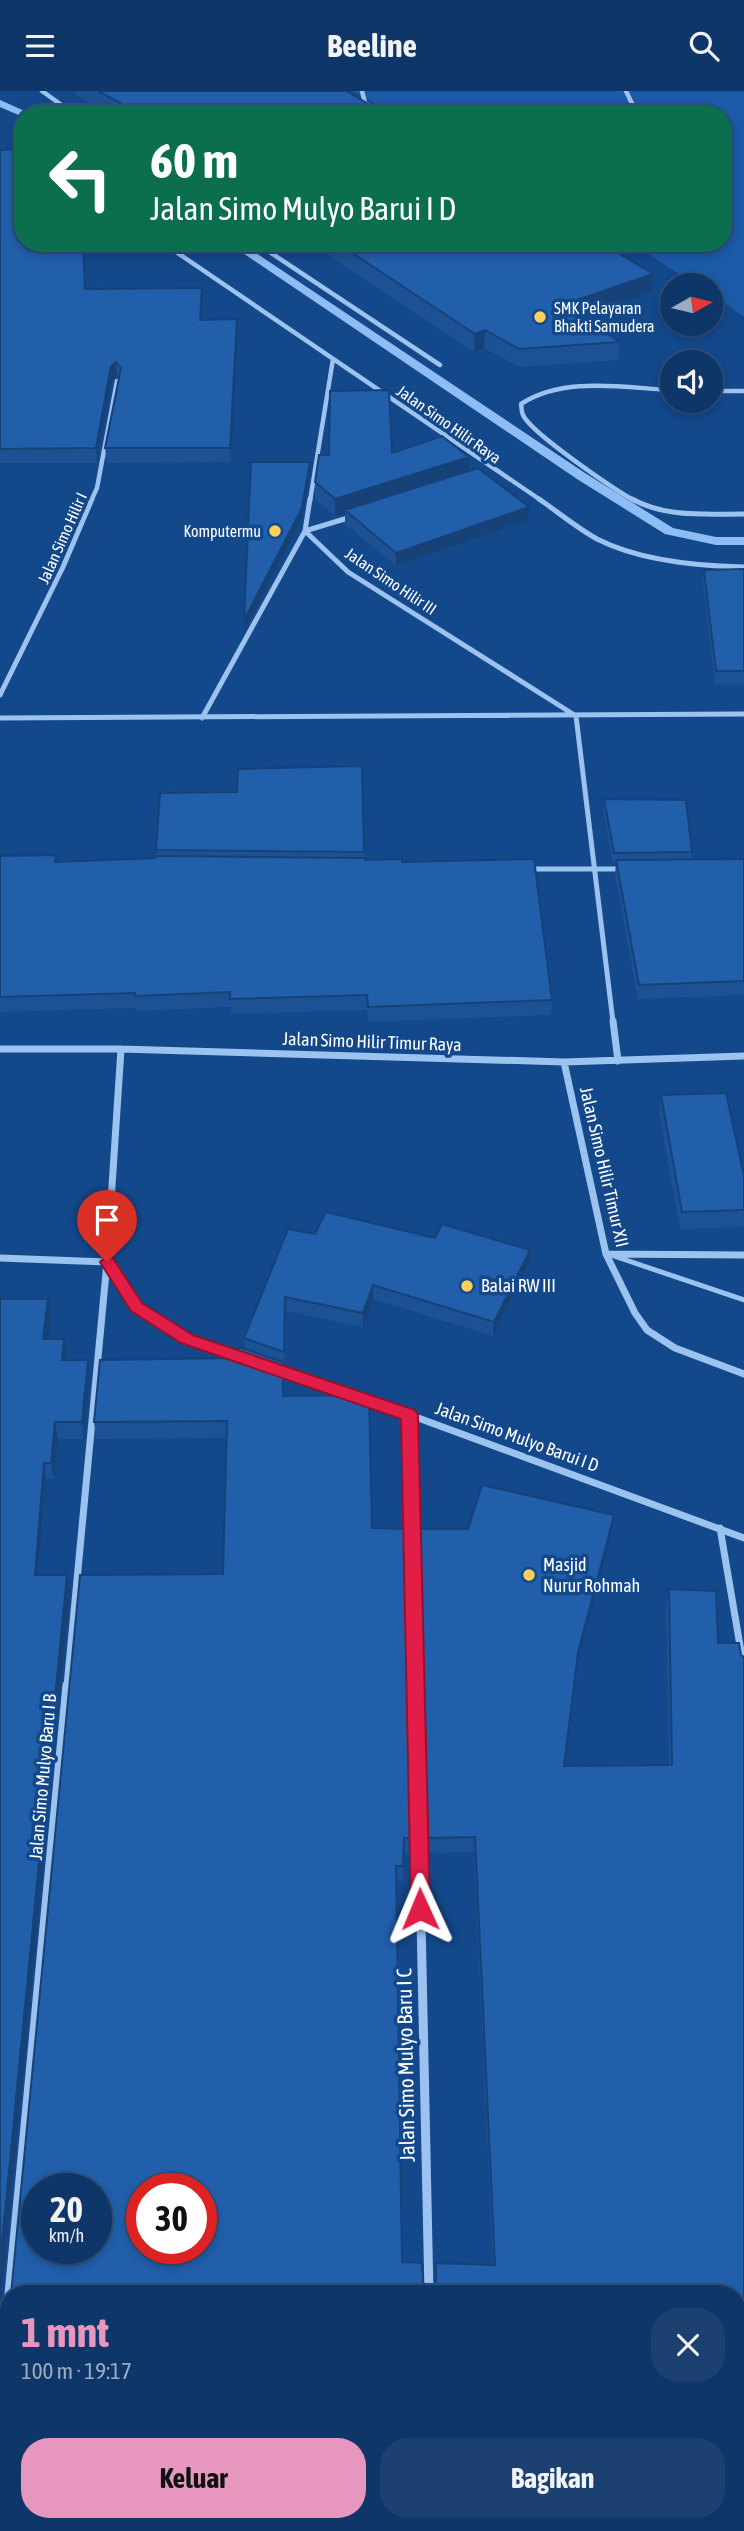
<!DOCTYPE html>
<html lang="id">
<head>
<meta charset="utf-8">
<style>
	:root { --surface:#0e3668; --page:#1c4171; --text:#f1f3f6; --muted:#9babc0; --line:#2e507c; --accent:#e797bd }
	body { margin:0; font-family:"Asap Condensed",sans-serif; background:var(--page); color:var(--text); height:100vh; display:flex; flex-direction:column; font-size:26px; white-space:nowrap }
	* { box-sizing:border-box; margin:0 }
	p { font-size:23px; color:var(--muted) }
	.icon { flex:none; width:38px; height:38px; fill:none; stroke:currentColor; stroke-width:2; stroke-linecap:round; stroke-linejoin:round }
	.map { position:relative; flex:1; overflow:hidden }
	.details { position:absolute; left:0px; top:2194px; width:746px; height:247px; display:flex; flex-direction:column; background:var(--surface); border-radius:28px 28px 0 0; box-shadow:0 4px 10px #0003,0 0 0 2px var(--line) }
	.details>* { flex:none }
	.top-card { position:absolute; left:14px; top:14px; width:718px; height:147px; border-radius:28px; box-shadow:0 4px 10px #0003,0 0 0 2px var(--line); background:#0b6e4f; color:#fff; overflow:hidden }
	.needle { width:46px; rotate:82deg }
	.tools { position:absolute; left:660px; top:182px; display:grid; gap:14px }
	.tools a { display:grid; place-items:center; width:63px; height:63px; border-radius:50%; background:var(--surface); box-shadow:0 4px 10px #0003,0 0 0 2px var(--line); font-size:35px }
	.speed { position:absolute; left:21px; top:2082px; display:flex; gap:14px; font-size:35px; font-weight:700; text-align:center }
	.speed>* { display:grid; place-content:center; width:91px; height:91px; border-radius:50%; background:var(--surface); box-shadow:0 4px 10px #0003,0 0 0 2px var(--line); line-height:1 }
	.speed small { font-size:18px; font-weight:400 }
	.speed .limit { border:10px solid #d22; background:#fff; color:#111 }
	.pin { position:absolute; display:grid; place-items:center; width:60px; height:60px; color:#fff; margin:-72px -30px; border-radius:50% 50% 50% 0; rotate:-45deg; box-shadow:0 0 7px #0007 }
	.pin .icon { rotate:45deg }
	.me { position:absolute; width:77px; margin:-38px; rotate:359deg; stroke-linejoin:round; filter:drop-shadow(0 0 5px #0008) }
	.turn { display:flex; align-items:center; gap:24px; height:147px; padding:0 21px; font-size:32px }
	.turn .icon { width:91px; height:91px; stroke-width:2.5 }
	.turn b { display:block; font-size:49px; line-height:60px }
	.round { display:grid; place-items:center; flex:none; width:74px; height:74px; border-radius:28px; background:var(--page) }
	.overview { display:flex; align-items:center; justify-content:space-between; height:119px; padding:0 21px }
	h1 { font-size:42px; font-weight:700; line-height:52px; color:var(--accent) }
	.primary-button { display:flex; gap:14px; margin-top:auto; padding:14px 21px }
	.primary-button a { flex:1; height:80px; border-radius:28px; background:var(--accent); color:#111; font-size:28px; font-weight:700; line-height:80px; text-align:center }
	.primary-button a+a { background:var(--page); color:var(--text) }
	header { display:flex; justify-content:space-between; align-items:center; height:91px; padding:0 21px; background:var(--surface); font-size:32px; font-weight:700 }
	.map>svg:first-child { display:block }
</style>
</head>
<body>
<header><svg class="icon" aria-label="menu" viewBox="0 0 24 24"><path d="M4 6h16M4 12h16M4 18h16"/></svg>Beeline<svg class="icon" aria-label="search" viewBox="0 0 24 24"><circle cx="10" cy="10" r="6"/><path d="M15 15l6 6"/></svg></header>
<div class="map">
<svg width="744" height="2440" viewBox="0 0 744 2440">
	<rect width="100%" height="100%" fill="#13488b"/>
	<!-- green -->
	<path fill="#1b5aa6" d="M353,0H744V226L711,203L710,194H697L630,152H723V23H394Z"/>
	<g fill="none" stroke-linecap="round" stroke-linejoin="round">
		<!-- stream -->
		<path fill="#8dbdf4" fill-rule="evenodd" d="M0,9L27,21L29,23H23V26L0,16Z
			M228,152H241L585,382L673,437L716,446H744V454H716L665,443L577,388Z"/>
		<!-- lane -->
		<path stroke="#9cc2f0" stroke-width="5" d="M614,1165L744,1209"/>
		<!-- street-far3 -->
		<path stroke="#9cc2f0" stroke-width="4.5" d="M42,0L74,23
			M362,0L365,12L383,23
			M626,0L637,23
			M163,152L542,410
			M256,152L440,274
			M710,300H744
			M91,410L97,397L117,290
			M310,410L333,268
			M635,410C615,399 531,342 523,324C521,320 522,317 521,313C564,285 624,297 672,299"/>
		<!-- street-far2 -->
		<path stroke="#9cc2f0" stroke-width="5" d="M310,408L305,440L351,426
			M539,408C558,421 577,437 597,448C640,470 696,475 744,476
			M632,408C666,427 707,423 744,423
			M0,604L63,476L92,408
			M0,627L744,623
			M202,627L305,440L348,481L576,625L613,931
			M528,778H624"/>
		<!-- street-far1 -->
		<path stroke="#9cc2f0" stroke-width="7" d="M613,930L618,970
			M0,958H121L564,971L744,965
			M564,971L606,1163L635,1222L647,1239L675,1257L744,1283
			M606,1163L744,1164
			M0,1167L107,1171
			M108,1172L136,1216L187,1248L245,1268
			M276,1278L410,1324L744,1447
			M410,1324L416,1595
			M720,1437L744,1578
			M67,1595L107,1171L121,958"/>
		<!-- street -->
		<path stroke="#9cc2f0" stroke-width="9" d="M416,1594L429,2203
			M9,2203L67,1594
			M0,2297L9,2205
			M737,2402L744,2401"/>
	</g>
	<!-- wall -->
	<path fill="#1c5293" d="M74,0H346L386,23H111L75,3Z
		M0,59L85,198L202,197L203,211L202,229L238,242L231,371L107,372L105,357L119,287L117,285L112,289L97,372H0Z
		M310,152H602L653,183L652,201L579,225L620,251L618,269L519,276L484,257L474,261Z
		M392,362L469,380L528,429L396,475L345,433V422L335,425L315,408V391Z
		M744,478V594L715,593L703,493L704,479Z
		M362,675L365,769L402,771L552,909L551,924L368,931L367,919L231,923V916L136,920V917L0,921V765L56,770L155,767L157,765L156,759L237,701Z
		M604,708L692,761L691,768H744V904L638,908L615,783L616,772H613L603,718Z
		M661,1004L744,1085V1136L680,1138L659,1021Z
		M315,1143L529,1173L493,1245L373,1208L363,1236L285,1220L284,1305L372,1437L413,1747V1762H403V1790H397L402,2171L423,2191L427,2197L493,2174L474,1761L427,1762L419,1438H468L614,1424L612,1440L576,1578L564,1675L669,1674L666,1514L669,1498L718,1552L741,1564L744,1566V2382L740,2347H737V2203H11L223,1483L227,1347L96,1348L94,1331L235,1267L245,1258L244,1247Z
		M0,1208L51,1225L48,1248H64L66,1269H88L90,1285L84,1348H58L54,1388H46L39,1484L70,1500L0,2224Z
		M9,2226V2432H514V2435L737,2432L744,2431V2440H0V2428H6L8,2425H0V2288L3,2286Z"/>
	<!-- shaded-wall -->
	<path fill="#174278" d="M653,183L652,201L561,232L562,214Z
		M202,197L203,211L201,242L200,229Z
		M237,228L238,242L231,371L230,357Z
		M485,239L484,257L474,261L475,243Z
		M116,271L117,285L112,289L97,372L96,357L111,275Z
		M469,366V383L345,419V422L335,425V408Z
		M310,371V381L302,427L245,539L244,529Z
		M529,416L528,429L396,475V462Z
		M530,1159L529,1173L493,1245L494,1231Z
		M373,1194V1208L363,1236V1222Z
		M48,1208L51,1225L46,1265L43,1248Z
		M64,1248L66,1265L64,1286L62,1269Z
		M88,1269L90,1285L84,1348L82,1331Z
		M55,1331L58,1348L54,1388L51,1372Z
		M44,1372L46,1388L37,1500L35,1484Z
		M614,1424L612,1440L576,1578L578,1562Z
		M67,1484L70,1500L0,2224V2172Z"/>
	<!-- building -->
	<path fill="#215fab" stroke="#174278" stroke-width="2" fill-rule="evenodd" d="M98,0H346L386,23H141Z
		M23,58V152H83L85,198L202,197L200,229L237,228L230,357H105L121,277L116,271L111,275L96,357L0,358V59Z
		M337,152H602L653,183L562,214L620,251L519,258L485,239L475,243Z
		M389,299L392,362L442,345L469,366L335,408L315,391L319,364H329L330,300Z
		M251,371H310L302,417L244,529Z
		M478,377L529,416L396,462L345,419Z
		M744,478V580H716L704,479Z
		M362,675L364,761L156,759L160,702L237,701L238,678Z
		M604,708L686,709L692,761L614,762Z
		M56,764L55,771L155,767V765L365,767V769L402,768V771L534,768L552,909L368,916L367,904L230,908V901L135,905V902L0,906V765Z
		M744,768V890L639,894L616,769Z
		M726,1002L744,1085V1119L682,1121L661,1004Z
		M326,1121L435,1147L442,1133L530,1159L494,1231L373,1194L363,1222L285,1206L284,1261L244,1247L288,1138L315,1143Z
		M0,1208H48L43,1248H64L62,1269H88L82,1331H55L51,1372H44L35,1484H67L0,2172Z
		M239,1256L283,1271V1305L369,1304L372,1437L407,1438L413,1747H404L403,1775H396L402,2171L422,2172L423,2191L427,2197L436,2193V2172L495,2174L475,1746L427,1747L419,1438H468L482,1394L614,1424L578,1562L564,1675L672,1674L669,1498L716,1500L718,1552H739L741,1564L744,1566V2336H737V2203H11L80,1484L223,1483L227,1330L94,1331L100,1269L235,1267ZM37,2098H96V2158H37ZM142,2098H201V2158H142Z
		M9,2226V2416L8,2415L0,2414V2288L3,2286Z
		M9,2424V2432H514V2435L737,2432L744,2431V2440H0V2428H6Z"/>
	<!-- route -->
	<path fill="#e11d48" stroke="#92132f" stroke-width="2" d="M107,1165L113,1167L142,1212L193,1244L415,1319L418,1324L430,1818L427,1825L420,1827L413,1825L411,1818L401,1328L181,1252L131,1220L100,1171Z"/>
	<!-- markers -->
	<g fill="#ffcf5b" stroke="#13488b" stroke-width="2.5">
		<circle cx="540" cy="226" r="7"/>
		<circle cx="275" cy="440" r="7"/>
		<circle cx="467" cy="1195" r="7"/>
		<circle cx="529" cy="1484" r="7"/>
	</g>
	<g text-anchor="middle" stroke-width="7" stroke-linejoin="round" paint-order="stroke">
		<!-- far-poi labels -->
		<g font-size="16" fill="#fff" stroke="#13488b" text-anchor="start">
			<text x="554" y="223">SMK Pelayaran<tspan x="554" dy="18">Bhakti Samudera</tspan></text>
			<text x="261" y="446" text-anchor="end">Komputermu</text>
		</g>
		<!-- far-street labels -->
		<g font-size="16" fill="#fff" stroke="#13488b">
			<text transform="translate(449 333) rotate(35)" y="6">Jalan Simo Hilir Raya</text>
			<text transform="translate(62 447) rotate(-66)" y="6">Jalan Simo Hilir I</text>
			<text transform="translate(391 490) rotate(34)" y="6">Jalan Simo Hilir III</text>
		</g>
		<!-- street labels -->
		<g font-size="18" fill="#fff" stroke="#13488b">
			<text transform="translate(372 951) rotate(2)" y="6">Jalan Simo Hilir Timur Raya</text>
			<text transform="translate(604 1076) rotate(77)" y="6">Jalan Simo Hilir Timur XII</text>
			<text transform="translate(517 1346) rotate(20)" y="6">Jalan Simo Mulyo Barui I D</text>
			<text transform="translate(43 1686) rotate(-85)" y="6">Jalan Simo Mulyo Baru I B</text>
		</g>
		<!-- poi labels -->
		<g font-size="18" fill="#fff" stroke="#13488b" text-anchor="start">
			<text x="481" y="1201">Balai RW III</text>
			<text x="543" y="1480">Masjid<tspan x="543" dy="21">Nurur Rohmah</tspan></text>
		</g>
		<!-- near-street labels -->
		<g font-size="21" fill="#fff" stroke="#13488b">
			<text transform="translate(406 1974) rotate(-91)" y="7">Jalan Simo Mulyo Baru I C</text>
		</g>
	</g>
</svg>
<div class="tools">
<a><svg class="needle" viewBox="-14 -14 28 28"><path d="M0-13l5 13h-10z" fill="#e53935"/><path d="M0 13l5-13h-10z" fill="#9babc0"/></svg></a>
<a><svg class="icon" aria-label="sound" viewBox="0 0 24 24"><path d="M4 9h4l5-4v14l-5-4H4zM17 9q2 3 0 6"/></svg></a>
</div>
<div class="speed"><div>20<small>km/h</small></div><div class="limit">30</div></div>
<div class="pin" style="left:107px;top:1171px;background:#d93025"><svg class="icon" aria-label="arrive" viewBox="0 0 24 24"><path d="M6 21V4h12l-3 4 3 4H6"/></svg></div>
<svg class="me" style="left:420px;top:1818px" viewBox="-20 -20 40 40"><path d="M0-17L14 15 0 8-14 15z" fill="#e11d48" stroke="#fff" stroke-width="4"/></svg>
<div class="top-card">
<div class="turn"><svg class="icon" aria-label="left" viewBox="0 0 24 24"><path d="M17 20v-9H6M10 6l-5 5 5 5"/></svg><div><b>60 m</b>Jalan Simo Mulyo Barui I D</div></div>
</div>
<section class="details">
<div class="overview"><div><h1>1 mnt</h1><p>100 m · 19:17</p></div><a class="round"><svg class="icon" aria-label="close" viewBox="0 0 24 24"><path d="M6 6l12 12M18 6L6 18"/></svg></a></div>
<div class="primary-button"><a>Keluar</a><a>Bagikan</a></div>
</section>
</div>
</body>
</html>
